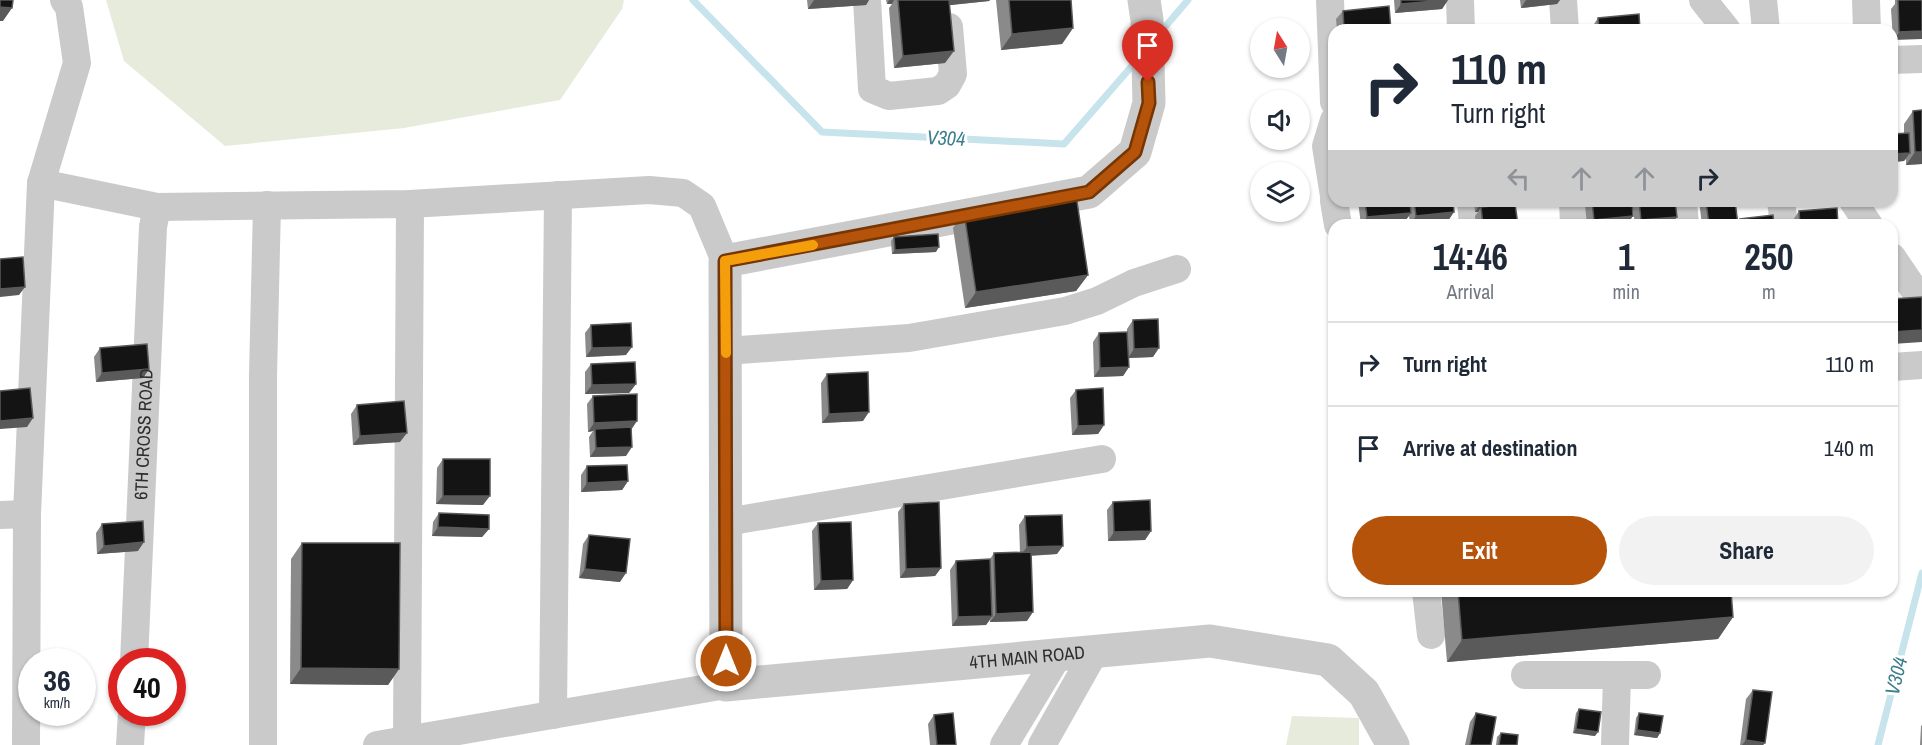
<!DOCTYPE html>
<html lang="en">
<head>
<meta charset="utf-8">
<style>
	:root { --surface:#fff; --page:#f2f2f3; --text:#1f2937; --muted:#747a83; --line:#e0e1e3; --accent:#b45309 }
	body { margin:0; font-family:"Archivo Narrow",sans-serif; background:var(--page); color:var(--text); height:100vh; display:flex; flex-direction:column; font-size:22px; white-space:nowrap }
	* { box-sizing:border-box; margin:0 }
	p { font-size:20px; color:var(--muted) }
	.icon { flex:none; width:33px; height:33px; fill:none; stroke:currentColor; stroke-width:2; stroke-linecap:round; stroke-linejoin:round }
	.map { position:relative; flex:1; overflow:hidden }
	.details { position:absolute; left:1328px; top:219px; width:570px; height:378px; display:flex; flex-direction:column; background:var(--surface); border-radius:18px; box-shadow:0 2px 4px #0004 }
	.details>* { flex:none }
	.guide { position:absolute; left:1328px; top:24px; width:570px; height:183px; border-radius:18px; box-shadow:0 2px 4px #0004; background:#fff; color:var(--text); overflow:hidden }
	.needle { width:39px; rotate:349deg }
	.controls { position:absolute; left:1250px; top:18px; display:grid; gap:12px }
	.controls a { display:grid; place-items:center; width:60px; height:60px; border-radius:50%; background:var(--surface); box-shadow:0 2px 4px #0004; font-size:30px }
	.speed { position:absolute; left:18px; top:648px; display:flex; gap:12px; font-size:30px; font-weight:700; text-align:center }
	.speed>* { display:grid; place-content:center; width:78px; height:78px; border-radius:50%; background:var(--surface); box-shadow:0 2px 4px #0004; line-height:1 }
	.speed small { font-size:15px; font-weight:400 }
	.speed .limit { border:9px solid #d22; background:#fff; color:#111 }
	.pin { position:absolute; display:grid; place-items:center; width:51px; height:51px; color:#fff; margin:-62px -26px; border-radius:50% 50% 50% 0; rotate:-45deg; box-shadow:0 0 6px #0007 }
	.pin .icon { rotate:45deg }
	.me { position:absolute; width:66px; margin:-33px; rotate:0deg; stroke-linejoin:round; filter:drop-shadow(0 0 4px #0008) }
	.turn { display:flex; align-items:center; gap:21px; height:126px; padding:0 24px; font-size:27px }
	.turn .icon { width:78px; height:78px; stroke-width:2.5 }
	.turn b { display:block; font-size:42px; line-height:51px }
	.lanes { display:flex; align-items:center; height:57px; padding:0 24px; background:#0003; justify-content:center; gap:30px; direction:ltr }
	.lanes .off { opacity:.35 }
	.eta { display:flex; justify-content:space-evenly; align-items:center; height:102px; text-align:center }
	.eta b { font-size:36px; font-weight:700; line-height:42px }
	.primary-button { display:flex; gap:12px; margin-top:auto; padding:12px 24px }
	.primary-button a { flex:1; height:69px; border-radius:36px; background:var(--accent); color:#fff; font-size:24px; font-weight:700; line-height:69px; text-align:center }
	.primary-button a+a { background:var(--page); color:var(--text) }
	ul { padding:0; list-style:none }
	li { display:flex; align-items:center; gap:18px; height:84px; padding:0 24px; border-top:2px solid var(--line) }
	li div { flex:1 }
	li b { display:block; font-size:22px }
	li em { font-style:normal }
	.map>svg:first-child { display:block }
</style>
</head>
<body>
<div class="map">
<svg width="1922" height="745" viewBox="0 0 1922 745">
	<rect width="100%" height="100%" fill="#fff"/>
	<!-- green -->
	<path fill="#e6ebdb" d="M106,0H624L622,9L560,100L404,128L225,146L124,61Z
		M1292,716L1359,718V745H1286Z"/>
	<g fill="none" stroke-linecap="round" stroke-linejoin="round">
		<!-- stream -->
		<path stroke="#c7e3eb" stroke-width="7" d="M693,0L822,132L1064,144L1138,59
			M1159,34L1188,0
			M1878,745L1922,573"/>
		<!-- minor -->
		<g stroke="#cacaca" stroke-width="28">
			<path d="M867,0L872,89L889,96L938,91L947,85L953,74L949,27"/>
			<path d="M1330,0L1334,102"/>
			<path d="M1460,0L1461,30"/>
			<path d="M1563,0L1565,30"/>
			<path d="M1703,0L1727,30"/>
			<path d="M1763,0L1766,30"/>
			<path d="M1866,0L1867,30"/>
			<path d="M1892,60L1922,59"/>
			<path d="M1334,120L1326,146L1334,196"/>
			<path d="M41,183L157,207L410,204L649,190L683,193L702,206L725,261"/>
			<path d="M1334,201L1338,225"/>
			<path d="M1471,201L1473,225"/>
			<path d="M1573,201L1574,225"/>
			<path d="M1683,201L1685,225"/>
			<path d="M1781,201L1784,225"/>
			<path d="M1853,201L1869,225"/>
			<path d="M1892,257L1922,301"/>
			<path d="M726,351L909,338L1065,311L1097,301L1134,283L1177,269"/>
			<path d="M1892,367L1922,365"/>
			<path d="M0,515L27,514"/>
			<path d="M726,522L1102,459"/>
			<path d="M1426,591L1431,635"/>
			<path id="s1" d="M134,662L153,227L157,207"/>
			<path d="M1525,675H1647"/>
			<path d="M553,715L558,195"/>
			<path d="M407,740L410,204"/>
			<path d="M26,745L27,514L41,183L77,63L69,7L64,0"/>
			<path d="M130,745L132,712"/>
			<path d="M263,745V376L267,205"/>
			<path d="M377,745L726,685"/>
			<path d="M1004,745L1059,654"/>
			<path d="M1042,745L1095,651"/>
			<path d="M1615,745L1617,676"/>
		</g>
		<!-- tertiary -->
		<path stroke="#cacaca" stroke-width="33" id="s2" d="M1144,0L1147,20L1149,103L1135,152L1089,192L725,261L726,685L1210,641L1328,660L1364,693L1393,745"/>
	</g>
	<!-- wall -->
	<path fill="#8a8a8a" d="M807,0H869L866,5L808,9Z
		M886,0H990L989,1L949,5L945,63L894,68L889,8L892,4H887Z
		M996,0H1071L1073,28L1062,44L1001,50Z
		M1394,0H1448L1442,9L1395,13Z
		M1520,0H1560L1557,4L1521,8Z
		M1895,0H1922L1893,40L1891,9L1895,4Z
		M1343,11L1391,30H1337L1336,19Z
		M1598,18L1640,30H1592V27Z
		M1922,110V164L1906,165V159L1904,161L1892,162V134L1904,133V124L1913,111Z
		M1358,201H1453L1448,221L1410,225L1409,216L1405,221L1367,225H1361Z
		M1474,201H1518L1515,205L1518,225H1476L1475,216L1478,212H1475Z
		M1588,201H1632L1628,223L1632,225H1587L1585,205Z
		M1632,201H1675L1672,223L1678,225H1635Z
		M1699,201H1735L1738,223L1740,219L1774,225H1702Z
		M1799,211L1838,225H1793V220Z
		M964,212L1088,275L1076,291L965,308L953,228Z
		M894,237L936,252L892,254L891,241Z
		M1133,320L1153,357L1128,358L1129,367L1123,376L1094,377L1093,342L1099,333L1127,332V329Z
		M591,325L626,355L586,357L585,333Z
		M100,348L149,369L143,378L96,382L94,357Z
		M591,364L636,384L629,393L585,394V372Z
		M827,374L863,421L822,423L821,383Z
		M1076,390L1104,425L1098,434L1072,435L1070,398Z
		M593,396L632,429L626,456L590,457L589,437L593,431L588,432L587,404Z
		M357,405L400,442L353,445L351,414Z
		M443,459L483,505L436,504L437,468Z
		M587,466L628,481L622,490L581,492V475Z
		M1113,502L1151,531L1145,540L1108,541L1107,510Z
		M904,504L941,568L935,576L900,578L898,512Z
		M439,513L489,529L482,537L432,536L433,522Z
		M1025,516L1057,554L1031,556L1027,621L990,622V620L986,625L952,626L950,570L956,561L990,559L994,553L1020,552L1019,525Z
		M818,523L853,580L847,589L814,590L812,531Z
		M102,524L138,551L97,554L96,533Z
		M589,535L620,582L579,578L583,544Z
		M302,543L399,669L388,685L290,684L291,559Z
		M1441,591H1731L1733,617L1718,639L1447,662Z
		M1753,690L1765,743L1763,745H1740L1746,699Z
		M1579,709L1595,736L1573,733L1576,713Z
		M1476,713L1491,745H1465L1470,722Z
		M1639,713L1660,733L1657,738L1634,735L1636,718Z
		M934,715L956,745H930L928,724Z
		M1922,725V745H1920L1921,726Z
		M1501,733L1517,745H1496L1497,737Z"/>
	<!-- shaded-wall -->
	<path fill="#5a5a5a" d="M814,0H869L866,5L808,9Z
		M889,0H894L892,4H887Z
		M946,0H990L989,1L942,6Z
		M1448,0L1442,9L1395,13L1401,4Z
		M1526,0H1560L1557,4L1521,8Z
		M0,7L12,8L3,21H0Z
		M1073,28L1062,44L1001,50L1012,34Z
		M1922,31V39L1893,40L1899,32Z
		M954,51L945,63L894,68L903,56Z
		M1915,152H1922V164L1906,165Z
		M1910,153L1904,161L1892,162V154Z
		M1505,201H1518L1513,208L1481,207L1478,212H1475L1481,203Z
		M1525,201H1559L1558,203L1522,206Z
		M1454,212L1448,221L1410,225L1416,216Z
		M1411,213L1405,221L1361,225L1367,217Z
		M1633,216L1627,225H1590L1594,220Z
		M1677,217L1671,225H1638L1641,220Z
		M939,247L936,252L892,254L895,250Z
		M1088,275L1076,291L965,308L976,292Z
		M25,287L19,295L0,297V289Z
		M1922,330V342L1892,344V332Z
		M632,347L626,355L586,357L592,348Z
		M1159,348L1153,357L1128,358L1134,349Z
		M1129,367L1123,376L1094,377L1100,368Z
		M149,369L143,378L96,382L102,373Z
		M636,384L629,393L585,394L592,385Z
		M869,412L863,421L822,423L829,414Z
		M33,418L27,427L0,429V421Z
		M637,421L631,430L595,429L593,431L588,432L594,423Z
		M1104,425L1098,434L1072,435L1078,426Z
		M407,433L400,442L353,445L360,436Z
		M632,447L626,456L590,457L596,448Z
		M628,481L622,490L581,492L587,483Z
		M443,496H490L483,505L436,504Z
		M438,527L489,529L482,537L432,536Z
		M1151,531L1145,540L1108,541L1114,532Z
		M144,542L138,551L97,554L104,546Z
		M1063,546L1057,554L1020,556L1027,547Z
		M941,568L935,576L900,578L906,569Z
		M585,569L626,573L620,582L579,578Z
		M853,580L847,589L814,590L821,581Z
		M1033,612L1027,621L990,622L996,614Z
		M992,616L986,625L952,626L958,617Z
		M1733,617L1718,639L1447,662L1462,640Z
		M301,668L399,669L388,685L290,684Z
		M1576,729L1598,732L1595,736L1573,733Z
		M1637,730L1660,733L1657,738L1634,735Z
		M1746,740L1765,743L1763,745H1742Z"/>
	<!-- building -->
	<path fill="#141414" stroke="#5a5a5a" stroke-width="1.5" d="M0,0H13L12,8L0,7Z
		M898,0H949L954,51L903,56Z
		M1009,0H1071L1073,28L1012,34Z
		M1401,0H1445L1401,4Z
		M1898,0H1922V31L1899,32Z
		M1389,6L1391,30H1344L1343,11Z
		M1639,14L1640,30H1599L1598,18Z
		M1565,27L1566,30H1537Z
		M1922,110V152H1915L1913,111Z
		M1909,133L1910,153L1892,154V134Z
		M1076,195L1088,275L976,292L964,212Z
		M1365,201H1410L1411,213L1367,217Z
		M1414,201H1453L1454,212L1416,216Z
		M1481,201H1505L1481,203Z
		M1592,201H1632L1633,216L1594,220Z
		M1639,201H1675L1677,217L1641,220Z
		M1706,201H1735L1738,225H1709Z
		M1515,204L1518,225H1483L1481,207Z
		M1837,208L1838,225H1800L1799,211Z
		M1773,215L1774,225H1741L1740,219Z
		M1632,223V225H1610Z
		M1678,223V225H1651Z
		M938,234L939,247L895,250L894,237Z
		M23,257L25,287L0,289V259Z
		M1922,297V330L1892,332V299Z
		M1158,319L1159,348L1134,349L1133,320Z
		M631,323L632,347L592,348L591,325Z
		M1127,332L1129,367L1100,368L1099,333Z
		M147,344L149,369L102,373L100,348Z
		M635,362L636,384L592,385L591,364Z
		M868,372L869,412L829,414L827,374Z
		M30,388L33,418L0,421V391Z
		M1103,388L1104,425L1078,426L1076,390Z
		M637,394V421L594,423L593,396Z
		M404,401L407,433L360,436L357,405Z
		M631,427L632,447L596,448L595,429Z
		M443,459H490V496H443Z
		M627,465L628,481L587,483V466Z
		M1150,500L1151,531L1114,532L1113,502Z
		M939,502L941,568L906,569L904,504Z
		M439,513L489,515V529L438,527Z
		M1062,515L1063,546L1027,547L1025,516Z
		M143,521L144,542L104,546L102,524Z
		M851,522L853,580L821,581L818,523Z
		M589,535L630,539L626,573L585,569Z
		M302,543H400L399,669L301,668Z
		M1031,552L1033,612L996,614L994,553Z
		M990,559L992,616L958,617L956,561Z
		M1458,591H1731L1733,617L1462,640Z
		M1753,690L1772,692L1765,743L1746,740Z
		M1579,709L1601,712L1598,732L1576,729Z
		M953,713L956,745H937L934,715Z
		M1476,713L1496,717L1491,745H1470Z
		M1639,713L1663,716L1660,733L1637,730Z
		M1501,733L1518,735L1517,745H1499Z"/>
	<g fill="none" stroke-linecap="round" stroke-linejoin="round">
		<!-- route casing -->
		<g stroke="#753606" stroke-width="15">
			<path id="route" d="M726,661L725,261L1089,192L1135,152L1149,103L1148,82"/>
		</g>
		<!-- route -->
		<use href="#route" stroke="#b45309" stroke-width="10"/>
		<!-- slow -->
		<path stroke="#f59e0b" stroke-width="10" d="M726,353L725,261L813,245"/>
	</g>
	<g text-anchor="middle" stroke-width="6" stroke-linejoin="round" paint-order="stroke">
		<!-- street labels -->
		<g font-size="18" fill="#2d2d2d" stroke="#fff">
			<text dy="6" stroke="none"><textPath href="#s1" startOffset="228">6TH CROSS ROAD</textPath></text>
			<text dy="6" stroke="none"><textPath href="#s2" startOffset="1312">4TH MAIN ROAD</textPath></text>
		</g>
		<!-- water labels -->
		<g font-size="20" font-style="italic" fill="#3c7e8e" stroke="#fff">
			<text transform="translate(946 138) rotate(3)" y="7">V304</text>
			<text transform="translate(1896 676) rotate(-76)" y="7">V304</text>
		</g>
	</g>
</svg>
<div class="controls">
<a><svg class="needle" viewBox="-14 -14 28 28"><path d="M0-13l5 13h-10z" fill="#e53935"/><path d="M0 13l5-13h-10z" fill="#747a83"/></svg></a>
<a><svg class="icon" aria-label="sound" viewBox="0 0 24 24"><path d="M4 9h4l5-4v14l-5-4H4zM17 9q2 3 0 6"/></svg></a>
<a><svg class="icon" aria-label="layers" viewBox="0 0 24 24"><path d="M12 4l9 5-9 5-9-5zM3 14l9 5 9-5"/></svg></a>
</div>
<div class="speed"><div>36<small>km/h</small></div><div class="limit">40</div></div>
<div class="pin" style="left:1148px;top:82px;background:#d93025"><svg class="icon" aria-label="arrive" viewBox="0 0 24 24"><path d="M6 21V4h12l-3 4 3 4H6"/></svg></div>
<svg class="me" style="left:726px;top:661px" viewBox="-20 -20 40 40"><circle r="17" fill="#b45309" stroke="#fff" stroke-width="3"/><path d="M0-11L8 9 0 5-8 9z" fill="#fff"/></svg>
<div class="guide">
<div class="turn"><svg class="icon" aria-label="right" viewBox="0 0 24 24"><path d="M7 20v-9h11M14 6l5 5-5 5"/></svg><div><b>110 m</b>Turn right</div></div>
<div class="lanes"><svg class="icon off" aria-label="left" viewBox="0 0 24 24"><path d="M17 20v-9H6M10 6l-5 5 5 5"/></svg><svg class="icon off" aria-label="ahead" viewBox="0 0 24 24"><path d="M12 20V5M6 11l6-6 6 6"/></svg><svg class="icon off" aria-label="ahead" viewBox="0 0 24 24"><path d="M12 20V5M6 11l6-6 6 6"/></svg><svg class="icon" aria-label="right" viewBox="0 0 24 24"><path d="M7 20v-9h11M14 6l5 5-5 5"/></svg></div>
</div>
<section class="details">
<div class="eta">
<div><b>14:46</b><p>Arrival</p></div>
<div><b>1</b><p>min</p></div>
<div><b>250</b><p>m</p></div>
</div>
<ul>
<li><svg class="icon" aria-label="right" viewBox="0 0 24 24"><path d="M7 20v-9h11M14 6l5 5-5 5"/></svg><div><b>Turn right</b></div><em>110 m</em></li>
<li><svg class="icon" aria-label="arrive" viewBox="0 0 24 24"><path d="M6 21V4h12l-3 4 3 4H6"/></svg><div><b>Arrive at destination</b></div><em>140 m</em></li>
</ul>
<div class="primary-button"><a>Exit</a><a>Share</a></div>
</section>
</div>
</body>
</html>
